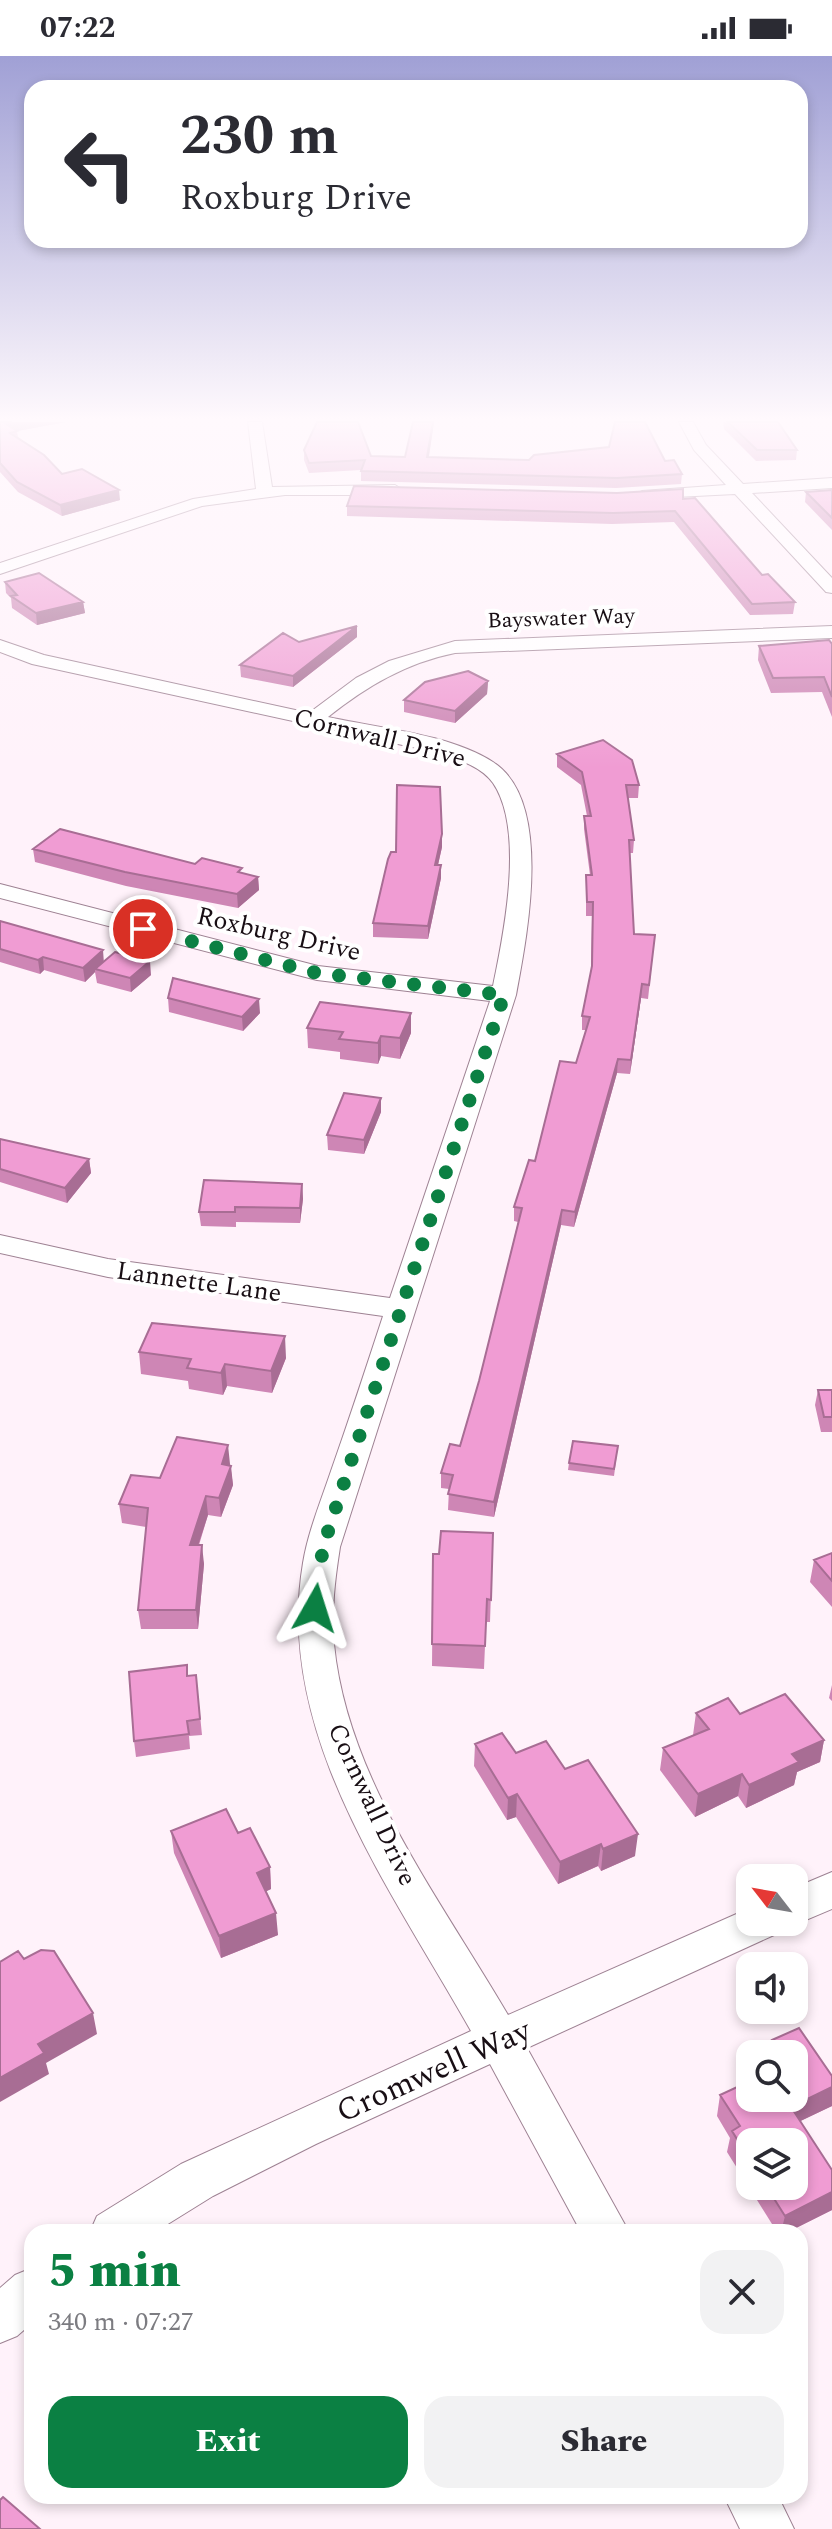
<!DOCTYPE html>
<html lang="en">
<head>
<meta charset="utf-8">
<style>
	:root { --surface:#fff; --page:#f2f2f3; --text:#2b2b33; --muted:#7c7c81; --accent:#0b8043 }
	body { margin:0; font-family:Spectral,serif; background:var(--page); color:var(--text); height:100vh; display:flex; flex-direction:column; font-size:30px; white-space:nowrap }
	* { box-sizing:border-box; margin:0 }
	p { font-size:26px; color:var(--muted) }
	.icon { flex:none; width:44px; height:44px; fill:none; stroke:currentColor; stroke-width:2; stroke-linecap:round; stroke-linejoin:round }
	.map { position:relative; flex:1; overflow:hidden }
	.side { position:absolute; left:24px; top:2168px; width:784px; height:280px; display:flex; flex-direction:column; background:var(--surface); border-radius:24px; box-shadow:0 4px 12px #0003 }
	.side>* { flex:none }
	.hud { position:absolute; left:24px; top:24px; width:784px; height:168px; border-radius:24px; box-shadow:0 4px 12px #0003; background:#fff; color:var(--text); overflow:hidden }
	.needle { width:52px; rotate:301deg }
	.fabs { position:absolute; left:736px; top:1808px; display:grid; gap:16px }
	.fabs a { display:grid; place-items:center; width:72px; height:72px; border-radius:16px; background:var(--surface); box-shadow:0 4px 12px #0003; font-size:40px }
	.pin { position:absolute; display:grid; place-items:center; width:68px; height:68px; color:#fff; margin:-34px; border:4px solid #fff; border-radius:50%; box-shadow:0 2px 8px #0007 }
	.me { position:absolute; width:88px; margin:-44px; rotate:6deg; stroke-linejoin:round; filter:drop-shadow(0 0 6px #0008) }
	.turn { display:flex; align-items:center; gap:28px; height:168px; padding:0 24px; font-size:36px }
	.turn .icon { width:104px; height:104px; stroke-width:2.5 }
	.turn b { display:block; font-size:56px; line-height:68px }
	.round { display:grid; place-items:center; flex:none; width:84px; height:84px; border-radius:24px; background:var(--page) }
	.overview { display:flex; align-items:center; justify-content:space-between; height:136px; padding:0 24px }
	h1 { font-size:48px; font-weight:800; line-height:60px; color:var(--accent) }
	.action { display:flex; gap:16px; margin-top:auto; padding:16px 24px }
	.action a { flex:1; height:92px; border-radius:24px; background:var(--accent); color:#fff; font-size:32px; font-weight:800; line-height:92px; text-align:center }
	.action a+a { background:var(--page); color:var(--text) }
	.status { display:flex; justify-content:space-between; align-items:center; height:56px; padding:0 40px; background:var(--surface); direction:ltr }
	.status svg { height:22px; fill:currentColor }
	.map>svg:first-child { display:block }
</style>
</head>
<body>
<div class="status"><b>07:22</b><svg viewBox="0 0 49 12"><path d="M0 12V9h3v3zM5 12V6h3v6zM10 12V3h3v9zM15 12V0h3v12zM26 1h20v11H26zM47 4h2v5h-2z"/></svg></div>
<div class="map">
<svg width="832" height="2473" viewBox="0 0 832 2473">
	<rect width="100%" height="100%" fill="#fff2fa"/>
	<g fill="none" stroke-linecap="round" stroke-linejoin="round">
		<!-- minor casing -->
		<g stroke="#9e8293" stroke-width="2">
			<path id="minor" d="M248,366H262L272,431L395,429L403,434L395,439H285L202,450L0,518V507L193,443L256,433Z
				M679,366H693L706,389L743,428L832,422V432L752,437L832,522V537L826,536L735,438L636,443L634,440L642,435L726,429L694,394Z
				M832,570V582L455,597C406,607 367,630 328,661C378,672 450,678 493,706C554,745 527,880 516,939L340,1491C335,1523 331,1555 334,1588C347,1723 441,1844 508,1959L750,1852V1866H781L774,1879L527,1992L629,2176H581L490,2008L316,2088L213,2140L155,2176H90L97,2160L181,2108L471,1975C392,1834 274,1678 303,1507C308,1476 321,1445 331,1415C349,1364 366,1312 383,1260L108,1221L0,1197V1179L108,1203L390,1242L490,945L317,924L0,842V828L318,910L493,930C504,877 525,774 493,727C481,710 457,703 439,697L32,608L0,596V584L44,599L309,657L356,622L389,605L455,585Z
				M832,1816V1853L794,1869L786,1866H794V1832Z
				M32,2212V2267L17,2280L0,2287V2232L15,2219Z
				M724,2440H778L794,2473H740Z"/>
		</g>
		<!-- minor -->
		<use href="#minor" fill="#fff" fill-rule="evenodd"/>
	</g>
	<!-- wall -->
	<path fill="#ce86b5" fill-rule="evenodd" d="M0,366H66L17,375L18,381L62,418L120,444L62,460L18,436L0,416Z
		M433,366H434L429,401L529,404L665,405L682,418L681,428L616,432L361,425V414L309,417L304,404V394L371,400L405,401Z
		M723,366H778L797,394L796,404L756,405L724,373Z
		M832,434V474L805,446L806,436Z
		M683,443L762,519L795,546L793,558L750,559L674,466L612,468L347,460V450Z
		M5,526L83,546L85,557L37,569L12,552L11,542L6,537Z
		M357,581L293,631L241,621L240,609L299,586Z
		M832,588V661L822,636L771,637L758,604L759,590Z
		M488,625L487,638L455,667L404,656V644Z
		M557,698L639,729L638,742H628L634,784L633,797H630L634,878L655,879L648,943L641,942L630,1018L617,1017L574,1171L561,1169L494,1461L448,1454L449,1433L441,1432V1417L460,1390L479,1325L518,1166L514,1165V1151L535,1105L576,1007L586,974H582V960L591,914L592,860H586V819H590L584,773V760H587L581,729L557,711Z
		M442,791L438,809L441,822L428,883L373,881V867L396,796Z
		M33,793L195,808L258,821L259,834L238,852L126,830L35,806Z
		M0,865L104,906L151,919L131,936L97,927L95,916L85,926L44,914L40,918L0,906Z
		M168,942L260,957L243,975L169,956Z
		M307,972L411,977L400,1003L381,1000L378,1008L340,1003V996L308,992Z
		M381,1042V1056L364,1098L328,1094L327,1079Z
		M0,1083L89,1103L91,1117L67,1147L0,1126Z
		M302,1128L303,1143L300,1167L236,1166V1171L201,1170L199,1156Z
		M139,1296L286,1302L272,1337L227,1330L223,1339L189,1333L188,1325L141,1318Z
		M818,1334H832V1376H821L815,1349Z
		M618,1390L614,1420L568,1414L569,1407Z
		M230,1408L233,1429L221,1461L208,1459L199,1489L204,1508L198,1573H141L138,1554L146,1471L122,1467L119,1448L160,1422Z
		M493,1477L490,1566H486L484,1613L432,1610L433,1498H439Z
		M832,1497V1551L810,1526L814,1504Z
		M196,1619L202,1679L189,1680L190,1693L136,1701L134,1685L188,1620Z
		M832,1629V1645L829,1642Z
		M696,1657L740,1658L824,1684L820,1706L797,1716L794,1729L746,1752L738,1740L695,1761L660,1714L663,1692L693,1679Z
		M475,1688L516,1697L565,1713L635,1800L601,1815L598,1810L558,1828L516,1761L507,1764L474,1710Z
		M171,1775L238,1777L270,1811L271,1833L266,1835L278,1879L221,1902L174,1797Z
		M772,1984L832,2020V2050L800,2065L832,2114V2154L788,2176H777L727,2096L730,2082L717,2060L720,2039L750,2042L794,1998H769ZM750,2086L794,2130H750Z"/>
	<!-- shaded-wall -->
	<path fill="#a86d94" d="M12,366H66L6,377L5,367Z
		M433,366H434L427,411V401Z
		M119,434L120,444L62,460L60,449Z
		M83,546L85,557L37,569L36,557Z
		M357,570V581L293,631V620Z
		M488,625L487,638L455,667V655Z
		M442,778V791L435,822V809Z
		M441,809V822L428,883V870Z
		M258,821L259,834L238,852L237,838Z
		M103,894L104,908L95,913V916L85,926L83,912Z
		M43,901L44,914L40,918L38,904Z
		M150,905L151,919L131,936L130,922Z
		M642,928L641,942L630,1018L631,1004Z
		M259,943L260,957L243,975L242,961Z
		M411,957V977L400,1003V982Z
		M381,980V1000L378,1008V987Z
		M618,1003L617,1017L574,1171L575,1156Z
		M381,1042V1056L364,1098V1084Z
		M89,1103L91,1117L67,1147L65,1132Z
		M302,1128L303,1143L300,1167V1152Z
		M562,1154L561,1169L494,1461V1446Z
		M285,1280L286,1302L272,1337L271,1315Z
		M225,1308L227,1330L223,1339L221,1317Z
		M228,1389L230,1408L223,1428L222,1408Z
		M231,1410L233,1429L221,1461L219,1442Z
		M206,1440L208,1459L192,1508L190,1489Z
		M202,1489L204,1508L198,1573L196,1554Z
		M824,1684L820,1706L797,1716L794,1729L746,1752L749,1729L792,1698Z
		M742,1718L738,1740L695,1761L698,1738Z
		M517,1738L516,1761L507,1764L508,1742Z
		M638,1778L635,1800L601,1815L603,1793Z
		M601,1788L598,1810L558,1828L560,1806Z
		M270,1811L271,1833L259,1839L257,1817Z
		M276,1857L278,1879L221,1902L219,1880Z
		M93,1957L97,1978L46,2007L49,2018L0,2046V2022L38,1988Z
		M832,2031V2050L786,2072L791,2051Z
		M832,2136V2154L788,2176H781L785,2160Z"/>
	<!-- building -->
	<path fill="#f09cd3" stroke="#a86d94" stroke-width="2" d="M0,366H12L5,367L17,375L10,377L44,399L62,418L82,413L119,434L60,449L17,426L0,407Z
		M317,366H358L371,400L405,401L413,366H433L427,401L529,404L534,399L609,391L615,366H645L665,405L674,404L682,418L617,422L361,415L365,404L309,407L304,394Z
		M728,366H778L797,394H757Z
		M354,430L617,437L683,433V443L695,442L762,519L768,518L795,546L752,548L675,455L613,457L347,450Z
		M832,434V462L806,436Z
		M39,517L83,546L36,557L11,540L17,539L5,526Z
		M357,570L293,620L240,609L283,577L299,586Z
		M829,584L832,588V641L824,621L773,622L759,590Z
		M468,615L488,625L455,655L404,644L425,626Z
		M603,684L632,704L639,729H626L634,784H629L634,878L655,879L649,929L642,928L631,1004L618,1003L575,1156L562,1154L494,1446L448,1438L453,1419L441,1417L450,1388L460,1390L479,1325L522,1152L514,1151L529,1104L535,1105L560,1005L576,1007L590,961L582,960L592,910L593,846H587L586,819H592L584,760H591L582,716L557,698Z
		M397,729L440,731L442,778L435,809H441L428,870L373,867L388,803L391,796H396Z
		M60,773L195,808L202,802L242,812L238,816L258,821L237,838L125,816L33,793Z
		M0,865L103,894L83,912L43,901L38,904L0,893Z
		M115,896L150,905L130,922L95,913Z
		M173,922L259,943L242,961L168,942Z
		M320,946L411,957L400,982L381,980L378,987L339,983L343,976L307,972Z
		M344,1037L381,1042L364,1084L327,1079Z
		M0,1083L89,1103L65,1132L0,1113Z
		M204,1124L302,1128L300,1152L235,1151V1156H199Z
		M152,1267L285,1280L271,1315L225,1308L221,1317L187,1312L191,1303L139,1296Z
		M818,1334H832V1361H824Z
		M177,1381L228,1389L222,1408L231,1410L219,1442L206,1440L190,1489H202L196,1554H138L148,1452L119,1448L131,1419L160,1422Z
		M573,1385L618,1390L614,1413L569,1407Z
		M441,1475L493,1477L491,1544L487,1543L485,1590L432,1588L433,1498H439Z
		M832,1497V1525L814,1504Z
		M187,1609V1620L196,1619L200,1663L187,1665L189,1678L134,1685L129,1616Z
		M785,1638L824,1684L792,1698L799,1706L749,1729L742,1718L698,1738L663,1692L709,1673L696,1657L728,1642L740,1658Z
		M502,1677L516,1697L546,1685L565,1713L588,1704L638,1778L603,1793L601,1788L560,1806L517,1738L508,1742L475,1688Z
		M226,1753L238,1777L250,1772L270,1811L257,1817L276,1857L219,1880L171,1775Z
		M41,1894L54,1895L93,1957L38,1988L44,1997L0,2022V1906L18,1895L24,1903Z
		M799,1972L832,2020V2031L791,2051L832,2114V2136L785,2160L766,2130H794V2086H750V2104L732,2075L740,2070L720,2039L750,2025V2042H794V1998H773L780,1995L772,1984Z
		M3,2441L40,2473H0V2444Z"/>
	<!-- sky -->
	<linearGradient id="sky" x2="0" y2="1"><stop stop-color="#a0a0d5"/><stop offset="0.51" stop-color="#fff9fd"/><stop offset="1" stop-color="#fff9fd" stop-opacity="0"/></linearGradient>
	<rect width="832" height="712" fill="url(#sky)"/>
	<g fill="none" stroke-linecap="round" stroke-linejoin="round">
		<!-- route -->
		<path stroke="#0b8043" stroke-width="14" stroke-dasharray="0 25.2" d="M143,873L317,917L504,939L323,1491L315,1552"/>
	</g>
	<g text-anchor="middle" stroke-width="8" stroke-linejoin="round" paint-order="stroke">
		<!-- far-street labels -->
		<g font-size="22" fill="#180e14" stroke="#fff">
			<text transform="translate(561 561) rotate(-2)" y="8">Bayswater Way</text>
		</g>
		<!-- street labels -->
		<g font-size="26" fill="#180e14" stroke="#fff">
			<text transform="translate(380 681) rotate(14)" y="9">Cornwall Drive</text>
			<text transform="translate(279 877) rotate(13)" y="9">Roxburg Drive</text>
			<text transform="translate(199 1225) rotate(8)" y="9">Lannette Lane</text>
			<text transform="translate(373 1748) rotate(65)" y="9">Cornwall Drive</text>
		</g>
		<!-- near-street labels -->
		<g font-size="32" fill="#180e14" stroke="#fff">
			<text transform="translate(433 2014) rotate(-24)" y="11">Cromwell Way</text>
		</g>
	</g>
</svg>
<div class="fabs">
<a><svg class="needle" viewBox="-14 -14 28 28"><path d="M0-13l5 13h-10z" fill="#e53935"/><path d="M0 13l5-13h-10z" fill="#7c7c81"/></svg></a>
<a><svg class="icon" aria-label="sound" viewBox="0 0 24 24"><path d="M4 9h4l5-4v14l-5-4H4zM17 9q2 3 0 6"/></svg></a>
<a><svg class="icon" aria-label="search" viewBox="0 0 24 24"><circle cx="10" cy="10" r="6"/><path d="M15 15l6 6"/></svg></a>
<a><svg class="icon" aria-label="layers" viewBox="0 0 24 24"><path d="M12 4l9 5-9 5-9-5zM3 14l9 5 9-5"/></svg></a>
</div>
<div class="pin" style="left:143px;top:873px;background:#d93025"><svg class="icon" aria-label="arrive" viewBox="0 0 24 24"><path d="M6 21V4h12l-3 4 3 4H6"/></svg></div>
<svg class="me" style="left:315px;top:1552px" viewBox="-20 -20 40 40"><path d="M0-17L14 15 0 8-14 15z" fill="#0b8043" stroke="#fff" stroke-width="4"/></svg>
<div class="hud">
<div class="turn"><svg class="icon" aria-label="left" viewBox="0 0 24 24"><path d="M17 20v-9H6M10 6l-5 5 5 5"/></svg><div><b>230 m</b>Roxburg Drive</div></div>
</div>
<section class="side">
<div class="overview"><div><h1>5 min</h1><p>340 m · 07:27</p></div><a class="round"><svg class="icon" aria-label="close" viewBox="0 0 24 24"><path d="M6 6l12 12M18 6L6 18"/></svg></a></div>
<div class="action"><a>Exit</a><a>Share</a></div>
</section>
</div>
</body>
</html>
